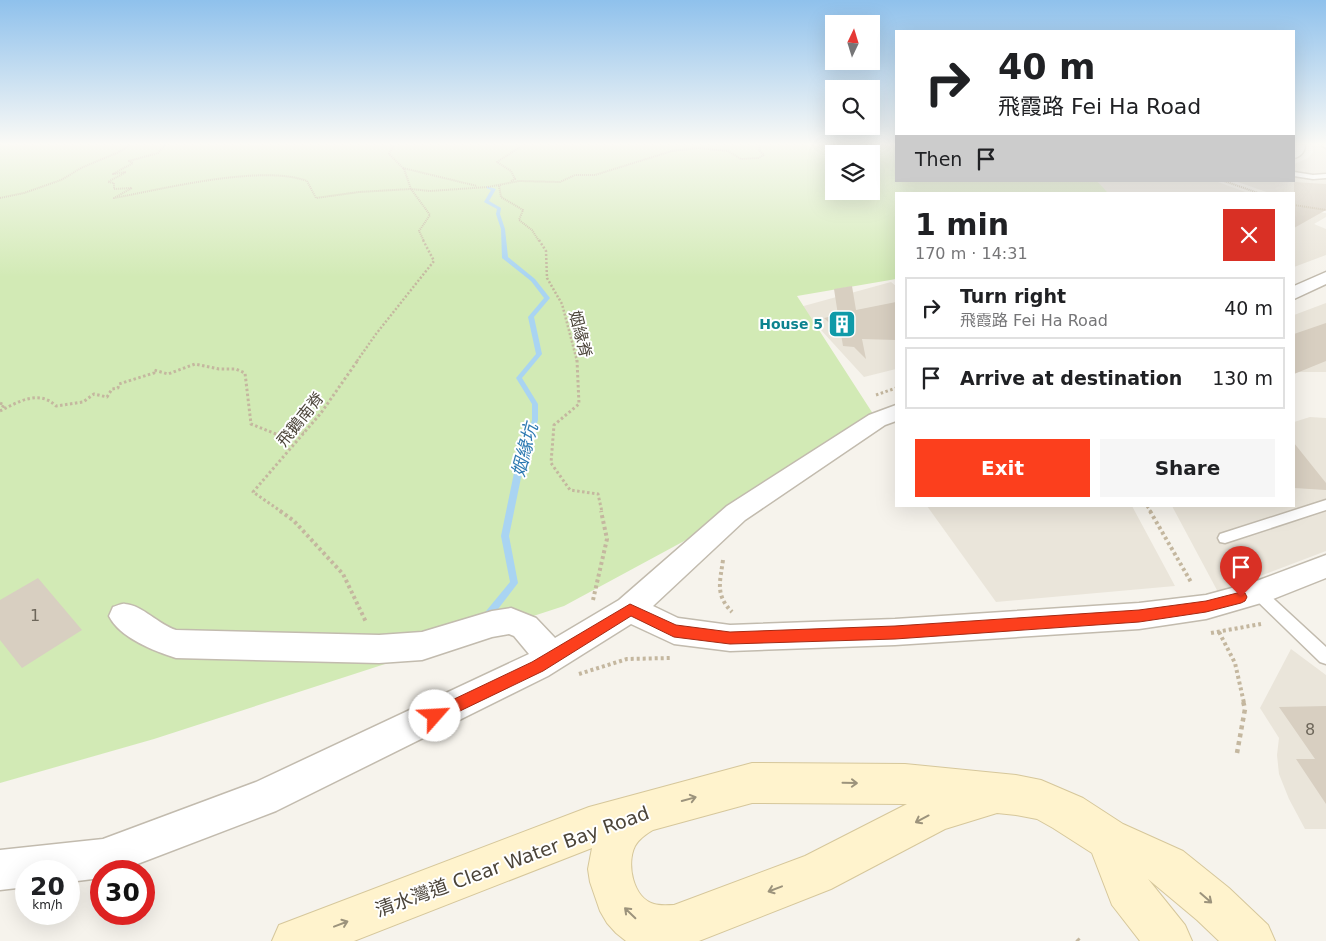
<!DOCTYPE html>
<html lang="en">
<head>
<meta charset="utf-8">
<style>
	:root { --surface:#fff; --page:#f6f6f6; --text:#202124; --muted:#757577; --line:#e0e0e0; --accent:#fc3f1d }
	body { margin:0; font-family:"DejaVu Sans","Noto Sans TC",sans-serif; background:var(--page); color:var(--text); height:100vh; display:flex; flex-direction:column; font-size:19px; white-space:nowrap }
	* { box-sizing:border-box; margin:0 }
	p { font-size:16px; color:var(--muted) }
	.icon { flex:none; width:28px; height:28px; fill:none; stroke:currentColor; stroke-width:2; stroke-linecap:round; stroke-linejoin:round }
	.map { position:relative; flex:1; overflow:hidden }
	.side { position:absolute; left:895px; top:192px; width:400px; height:315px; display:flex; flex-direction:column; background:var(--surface); border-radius:0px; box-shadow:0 5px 20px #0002 }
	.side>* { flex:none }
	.hud { position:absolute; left:895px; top:30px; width:400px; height:152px; border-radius:0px; box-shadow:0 5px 20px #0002; background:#fff; color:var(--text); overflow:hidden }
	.needle { width:32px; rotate:4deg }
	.fabs { position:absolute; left:825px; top:15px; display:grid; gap:10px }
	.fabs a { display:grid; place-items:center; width:55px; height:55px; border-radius:0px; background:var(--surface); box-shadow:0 5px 20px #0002; font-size:25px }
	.speed { position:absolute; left:15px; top:860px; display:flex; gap:10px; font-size:25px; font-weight:700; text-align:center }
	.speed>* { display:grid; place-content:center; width:65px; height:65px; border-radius:50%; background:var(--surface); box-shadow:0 5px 20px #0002; line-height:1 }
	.speed small { font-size:12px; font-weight:400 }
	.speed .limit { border:8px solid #d22; background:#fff; color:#111 }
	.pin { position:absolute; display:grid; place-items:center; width:42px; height:42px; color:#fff; margin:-51px -21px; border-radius:50% 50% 50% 0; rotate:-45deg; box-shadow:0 0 5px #0007 }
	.pin .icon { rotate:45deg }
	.me { position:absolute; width:55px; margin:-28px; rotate:64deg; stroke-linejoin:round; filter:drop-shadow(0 0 4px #0008) }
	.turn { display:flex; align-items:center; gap:18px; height:105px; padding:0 20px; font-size:22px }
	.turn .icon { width:65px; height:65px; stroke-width:2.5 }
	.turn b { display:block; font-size:35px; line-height:42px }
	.then { display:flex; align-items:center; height:48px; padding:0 20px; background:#0003; gap:10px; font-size:19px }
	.round { display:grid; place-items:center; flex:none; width:52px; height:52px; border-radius:0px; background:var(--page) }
	.summary { display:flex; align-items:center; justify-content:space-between; height:85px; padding:0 20px }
	h1 { font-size:30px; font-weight:700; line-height:38px }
	.primary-button { display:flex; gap:10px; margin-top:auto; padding:10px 20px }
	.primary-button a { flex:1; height:58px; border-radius:0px; background:var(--accent); color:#fff; font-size:20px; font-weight:700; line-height:58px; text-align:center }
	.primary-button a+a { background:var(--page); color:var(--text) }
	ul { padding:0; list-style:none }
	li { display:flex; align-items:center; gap:15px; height:62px; margin:0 10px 8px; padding:0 10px; border:2px solid var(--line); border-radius:0px }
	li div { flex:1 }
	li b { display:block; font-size:19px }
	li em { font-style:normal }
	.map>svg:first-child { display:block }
</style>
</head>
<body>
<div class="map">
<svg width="1326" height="941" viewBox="0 0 1326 941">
	<rect width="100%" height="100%" fill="#f6f3ec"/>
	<!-- residential -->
	<path fill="#eae5da" d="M1313,145H1326V207L1298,203L1294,201V194H1272L1235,181H1294V164L1308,158L1313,152Z
		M1097,181H1215L1251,194H1109Z
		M1294,209L1326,213V217L1314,224L1326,229V255L1294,267Z
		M891,282L896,286V369L864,377L800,307Z
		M1326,303V372H1294V315Z
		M1310,417L1326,418V551L1218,592L1172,506H1294V422Z
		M927,506H1132L1175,586L996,602Z
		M1291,649L1326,675V829H1305L1289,799L1279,774L1277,755L1279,738L1260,708Z"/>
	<!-- green -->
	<path fill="#d2eab5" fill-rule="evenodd" d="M0,145H896V181H1097L1109,194H896V279L797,296L877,420L736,513L564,606L154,739L0,783ZM834,154H871V191H834Z"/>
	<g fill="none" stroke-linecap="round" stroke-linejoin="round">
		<!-- stream -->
		<path fill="#a9d4f2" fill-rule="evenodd" d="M486,186L496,189L489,201L501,208L500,214L505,229L508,257L535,279L550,298L534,317L542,354L522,378L538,404V420L523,468L509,536L518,583L488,622L485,623L482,622L480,619L482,616L510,582L501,536L515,468L532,420V404L516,378L536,354L528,317L544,298L531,281L502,258L501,229L496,214L497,209L484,202L491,190L486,188Z"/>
	</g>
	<!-- building -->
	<path fill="#d8cfc1" d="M1294,182L1326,184V210L1294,228Z
		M852,286L856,310L896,302V340L862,339L866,359L854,347L843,346L841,334L824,318L838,315L834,289Z
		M1326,323V361L1294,374V334Z
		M1294,443L1326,483V490L1294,488Z
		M38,578L82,630L22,668L0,640V600Z
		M1326,706V804L1296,759H1315L1279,707Z"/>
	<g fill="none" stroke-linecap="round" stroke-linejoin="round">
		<!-- service casing -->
		<g stroke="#c2bbae" stroke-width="3">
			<path id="service" d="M1322,145H1326V148Z
				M1294,172L1313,175L1326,174V178L1313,179L1294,176Z
				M1326,500V510L1225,543L1220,542L1218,538L1220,534Z
				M1258,587L1263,589L1326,647V664L1320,662L1253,597L1251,593L1253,589Z"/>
		</g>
		<!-- minor casing -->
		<g stroke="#c2bbae" stroke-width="3">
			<path id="minor" d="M1294,145H1305C1305,152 1300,157 1294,158Z
				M1326,272V284L1294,299V286Z
				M896,405V421L885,425L745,520L653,606L678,618L730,625L895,619L1139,603L1206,595L1254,582L1326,555V578L1268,601L1206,619L1139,629L895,645L730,651L674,644L631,624L548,676L276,811L119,871H101V878L69,882V871H26V887L0,890V850L103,839L256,782L529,654L514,636L509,634L492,637L422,660L379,663L176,658C154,651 119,637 109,616L113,607C117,606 122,603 125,604C142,605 159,625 176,630L379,635L422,632L492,611L511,608L536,618L555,638L619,600L727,506L869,415Z"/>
		</g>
		<!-- secondary casing -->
		<g stroke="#d6c79b" stroke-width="2">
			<path id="secondary" d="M752,763L905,764L1016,775L1041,780L1083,798L1123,824L1183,851L1229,888L1268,925L1275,941H1219L1197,920L1148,879L1185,925L1192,941H1140L1112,905L1092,853L1053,828L1037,819L1016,815L997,813L945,829L831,889L699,941H626L616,933L607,923L600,911L590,882L588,869L592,848L354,941H272L279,925L589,807ZM752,803L905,804H907L805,856L674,905C668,905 660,906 654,904C633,898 626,864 635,846C639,839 646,834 653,830Z"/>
		</g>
		<!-- path-far4 -->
		<path stroke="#c4b79f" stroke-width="2" stroke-dasharray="1 1" stroke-linecap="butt" d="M165,145L158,153L129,161L133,163L113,174L126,172L108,182L114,183V189L132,188L114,198C163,189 262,164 307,181L316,198L359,192L411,189L430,191L488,187L519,181L560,182L575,175H595L672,151L698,148L728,151L741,159L758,158L764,155L759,150L760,145
			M391,145L393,147L389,154L404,169L411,189L430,215L419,231L424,241
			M403,168L477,186
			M511,181L515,179L511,171L497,162L523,145
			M1224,181L1261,194
			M501,185L499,186L501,197L523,210L519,220L532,230L539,241
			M0,198L24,193L61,180L83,167L117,153L130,145
			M1294,205L1326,210"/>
		<!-- path-far3 -->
		<path stroke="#c4b79f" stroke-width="2.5" stroke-dasharray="2 2" stroke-linecap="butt" d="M539,240L546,251L547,278L562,304L577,361
			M357,361L376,334L434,261L423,240"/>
		<!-- path-far2 -->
		<path stroke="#c4b79f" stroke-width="3" stroke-dasharray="2.5 2.5" stroke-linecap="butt" d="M577,360L579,404L554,425L551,463L570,490L598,494L602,512
			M876,395L896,388
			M0,403L4,405L0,411
			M0,411C18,402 39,389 56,406L83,402L94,394L107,397L112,389L118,388L119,384L154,373V370L168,374L195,364L219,369H236L245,373L251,424L276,434L286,430L304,433
			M1147,506L1151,512
			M282,512L253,492L321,413L358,360"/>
		<!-- path-far1 -->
		<path stroke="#c4b79f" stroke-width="4" stroke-dasharray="3 3" stroke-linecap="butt" d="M280,511L294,521L343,574L366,622
			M1150,511L1191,582
			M723,560C720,582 715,595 732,612
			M593,600L607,539L601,511
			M1219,632L1235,663L1244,703
			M1211,633L1261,624
			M579,674L627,659L671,658"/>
		<!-- path -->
		<path stroke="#c4b79f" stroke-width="4.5" stroke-dasharray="4 4" stroke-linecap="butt" d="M1237,753L1245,709L1243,701
			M1077,939L1079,941"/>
		<!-- service -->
		<use href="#service" fill="#fff" fill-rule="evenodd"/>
		<!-- minor -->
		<use href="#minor" fill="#fff" fill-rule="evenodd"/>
		<!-- secondary -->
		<use href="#secondary" fill="#fff3cd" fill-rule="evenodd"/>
	</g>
	<!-- one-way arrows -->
	<defs><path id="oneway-shaft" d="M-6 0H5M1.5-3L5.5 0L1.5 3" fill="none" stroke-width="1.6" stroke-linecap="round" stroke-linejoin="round" transform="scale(1.25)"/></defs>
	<g stroke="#9c937c">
		<use href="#oneway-shaft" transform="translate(850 783) rotate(1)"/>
		<use href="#oneway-shaft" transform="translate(689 799) rotate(-15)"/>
		<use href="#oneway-shaft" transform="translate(922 819) rotate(152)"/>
		<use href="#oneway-shaft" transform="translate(775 889) rotate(159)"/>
		<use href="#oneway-shaft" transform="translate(1206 898) rotate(41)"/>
		<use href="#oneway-shaft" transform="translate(630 913) rotate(-136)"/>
		<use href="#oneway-shaft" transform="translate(341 924) rotate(-21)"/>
	</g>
	<!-- sky -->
	<linearGradient id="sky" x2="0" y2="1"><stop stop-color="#8fc1ec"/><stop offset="0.52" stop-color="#fbfaf6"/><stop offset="1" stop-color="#fbfaf6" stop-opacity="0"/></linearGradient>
	<rect width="1326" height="277" fill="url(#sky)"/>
	<!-- route -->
	<path fill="#fc3f1d" stroke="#a42913" d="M1241,592L1245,593L1247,597L1245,601L1241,603L1206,612L1139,622L895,639L730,644L674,637L631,616L543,671L435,723L429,721L427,716L429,711L532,662L630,604L676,625L730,632L895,626L1139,610L1206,601Z"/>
	<!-- icons -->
	<defs>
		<g id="building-square" transform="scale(1.4375)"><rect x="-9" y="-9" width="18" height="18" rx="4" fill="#0f9aa8" stroke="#fff"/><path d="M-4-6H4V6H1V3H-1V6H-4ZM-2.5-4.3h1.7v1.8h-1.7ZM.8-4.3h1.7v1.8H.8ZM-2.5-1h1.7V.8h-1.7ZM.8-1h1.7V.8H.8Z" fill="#fff"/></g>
	</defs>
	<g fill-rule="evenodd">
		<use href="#building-square" x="842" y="324"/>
	</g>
	<g text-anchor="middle" stroke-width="4" stroke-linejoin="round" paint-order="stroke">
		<!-- far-culture labels -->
		<g font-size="14" font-weight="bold" fill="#0d838f" stroke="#fff" text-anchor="end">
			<text x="823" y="329">House 5</text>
		</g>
		<!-- street labels -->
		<g font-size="16" fill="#4b4439" stroke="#fff">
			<text transform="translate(581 334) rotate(76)" y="6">姻緣脊</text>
			<text transform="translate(300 419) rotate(-51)" y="6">飛鵝南脊</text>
		</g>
		<!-- near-number labels -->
		<g font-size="16" fill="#6e675b">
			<text x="35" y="621">1</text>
			<text x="1310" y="735">8</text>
		</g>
		<!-- water labels -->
		<g font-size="18" font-style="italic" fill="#2e7ab2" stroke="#fff">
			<text transform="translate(525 450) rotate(-75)" y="6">姻緣坑</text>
		</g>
		<!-- near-street labels -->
		<g font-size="19" fill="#4b4439" stroke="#fff">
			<text transform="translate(512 861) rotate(-20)" y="7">清水灣道 Clear Water Bay Road</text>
		</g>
	</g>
</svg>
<div class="fabs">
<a><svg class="needle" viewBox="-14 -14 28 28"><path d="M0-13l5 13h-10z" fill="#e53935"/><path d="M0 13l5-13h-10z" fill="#757577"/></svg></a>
<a><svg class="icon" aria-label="search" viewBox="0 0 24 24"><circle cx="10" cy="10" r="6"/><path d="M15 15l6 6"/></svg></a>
<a><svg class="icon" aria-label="layers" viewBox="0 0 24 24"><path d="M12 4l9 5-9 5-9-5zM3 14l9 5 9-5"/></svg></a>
</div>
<div class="speed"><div>20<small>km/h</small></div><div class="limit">30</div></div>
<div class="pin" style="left:1241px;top:597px;background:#d93025"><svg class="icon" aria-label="arrive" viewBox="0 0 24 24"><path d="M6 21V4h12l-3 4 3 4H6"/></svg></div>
<svg class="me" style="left:435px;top:716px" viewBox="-20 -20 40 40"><circle r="19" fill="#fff"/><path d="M0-13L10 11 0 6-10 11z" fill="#fc3f1d"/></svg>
<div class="hud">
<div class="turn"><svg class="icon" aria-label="right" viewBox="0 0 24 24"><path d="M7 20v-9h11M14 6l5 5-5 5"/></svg><div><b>40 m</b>飛霞路 Fei Ha Road</div></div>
<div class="then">Then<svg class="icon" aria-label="arrive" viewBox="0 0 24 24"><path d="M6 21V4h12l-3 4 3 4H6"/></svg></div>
</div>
<section class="side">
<div class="summary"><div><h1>1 min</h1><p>170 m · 14:31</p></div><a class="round" style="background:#d93025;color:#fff"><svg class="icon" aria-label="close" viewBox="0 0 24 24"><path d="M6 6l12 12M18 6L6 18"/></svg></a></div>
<ul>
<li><svg class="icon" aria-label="right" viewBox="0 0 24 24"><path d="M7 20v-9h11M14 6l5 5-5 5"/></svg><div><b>Turn right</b><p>飛霞路 Fei Ha Road</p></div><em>40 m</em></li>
<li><svg class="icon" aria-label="arrive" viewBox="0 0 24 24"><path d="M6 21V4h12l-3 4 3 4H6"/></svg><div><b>Arrive at destination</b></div><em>130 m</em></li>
</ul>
<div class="primary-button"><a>Exit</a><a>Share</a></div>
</section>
</div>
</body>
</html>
